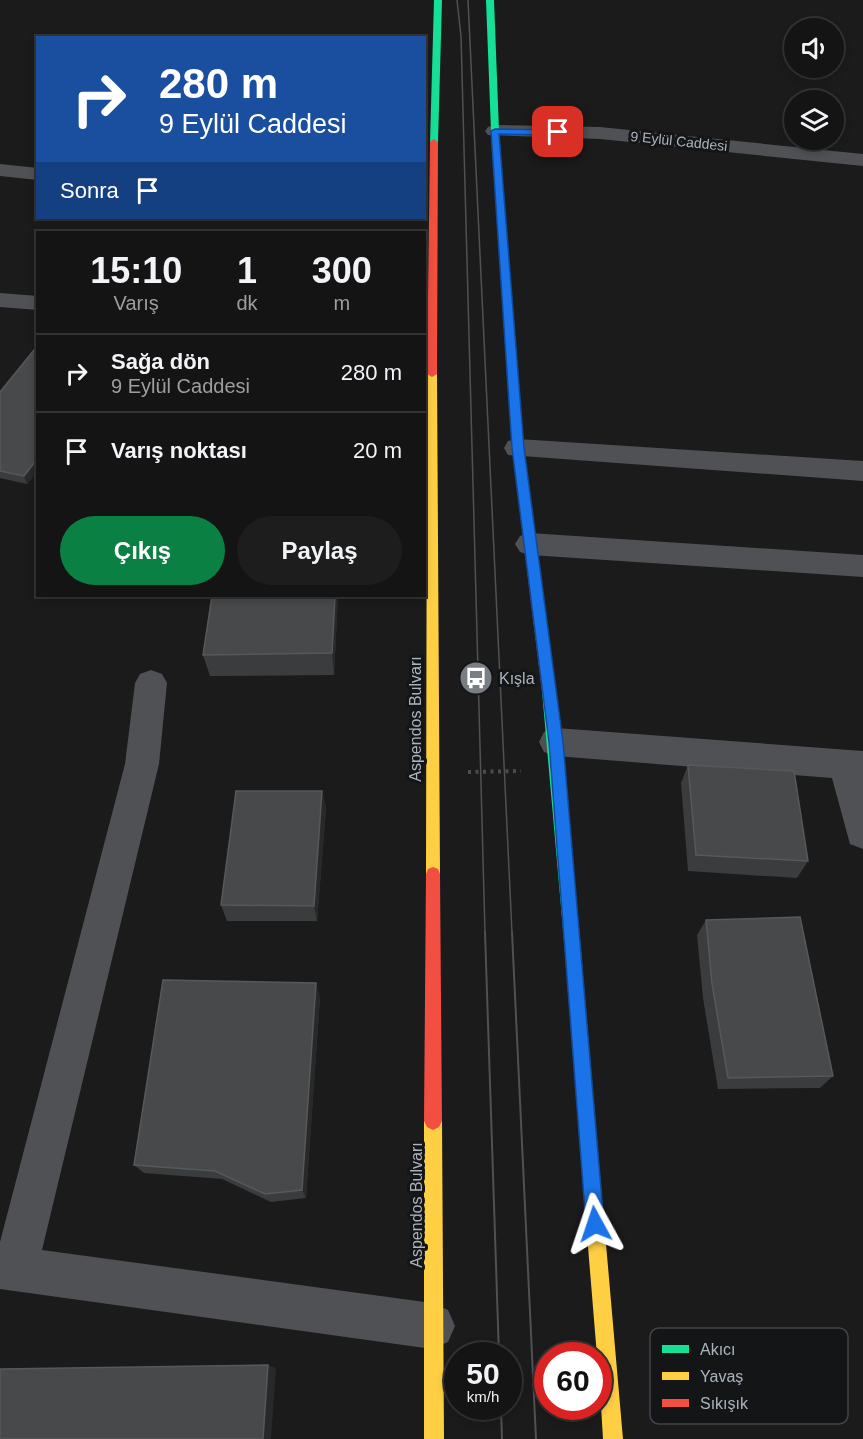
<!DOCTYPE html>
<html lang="tr">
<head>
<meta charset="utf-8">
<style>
	:root { --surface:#141414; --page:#1d1d1d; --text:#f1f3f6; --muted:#9d9ea0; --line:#333334; --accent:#0b8043 }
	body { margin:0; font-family:Arial,sans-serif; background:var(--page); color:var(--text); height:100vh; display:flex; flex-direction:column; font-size:22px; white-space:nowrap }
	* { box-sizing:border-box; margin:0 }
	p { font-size:20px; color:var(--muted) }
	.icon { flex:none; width:33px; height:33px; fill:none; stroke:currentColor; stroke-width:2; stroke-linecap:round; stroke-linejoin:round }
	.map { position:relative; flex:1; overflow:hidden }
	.panel { position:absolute; left:36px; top:231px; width:390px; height:366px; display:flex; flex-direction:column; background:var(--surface); border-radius:0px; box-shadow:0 3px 9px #0003,0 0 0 2px var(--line) }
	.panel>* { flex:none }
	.banner { position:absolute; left:36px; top:36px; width:390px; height:183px; border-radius:0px; box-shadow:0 3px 9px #0003,0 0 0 2px var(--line); background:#1a4fa0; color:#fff; overflow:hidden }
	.fabs { position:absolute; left:784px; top:18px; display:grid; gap:12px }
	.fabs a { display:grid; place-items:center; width:60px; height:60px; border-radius:50%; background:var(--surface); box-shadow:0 3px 9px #0003,0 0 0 2px var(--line); font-size:30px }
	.speed { position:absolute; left:444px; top:1342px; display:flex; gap:12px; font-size:30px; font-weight:700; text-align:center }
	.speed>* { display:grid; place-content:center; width:78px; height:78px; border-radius:50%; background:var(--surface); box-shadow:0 3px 9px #0003,0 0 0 2px var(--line); line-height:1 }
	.speed small { font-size:15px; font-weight:400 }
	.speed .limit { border:9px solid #d22; background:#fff; color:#111 }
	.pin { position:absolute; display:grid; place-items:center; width:51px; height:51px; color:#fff; margin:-26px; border-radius:12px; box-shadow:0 3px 9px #0006 }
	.me { position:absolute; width:66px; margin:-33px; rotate:355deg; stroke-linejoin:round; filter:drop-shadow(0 0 4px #0008) }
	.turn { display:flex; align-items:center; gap:21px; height:126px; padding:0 24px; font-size:27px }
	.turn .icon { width:78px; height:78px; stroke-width:2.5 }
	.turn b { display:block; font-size:42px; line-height:51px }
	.then { display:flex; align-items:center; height:57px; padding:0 24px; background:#0003; gap:12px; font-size:22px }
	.eta { display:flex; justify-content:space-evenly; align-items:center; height:102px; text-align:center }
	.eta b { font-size:36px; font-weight:700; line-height:42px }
	.button { display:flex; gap:12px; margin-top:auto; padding:12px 24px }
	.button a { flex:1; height:69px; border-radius:36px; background:var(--accent); color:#fff; font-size:24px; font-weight:700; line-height:69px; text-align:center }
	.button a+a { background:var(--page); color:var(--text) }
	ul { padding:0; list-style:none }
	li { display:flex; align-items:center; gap:18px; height:78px; padding:0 24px; border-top:2px solid var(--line) }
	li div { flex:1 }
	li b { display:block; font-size:22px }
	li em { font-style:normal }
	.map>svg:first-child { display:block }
</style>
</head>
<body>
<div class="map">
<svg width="863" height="1439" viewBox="0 0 863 1439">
	<rect width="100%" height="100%" fill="#1b1b1b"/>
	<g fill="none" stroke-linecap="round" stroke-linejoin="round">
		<!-- path -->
		<path stroke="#4b4c4f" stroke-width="4" stroke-dasharray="3 4.5" stroke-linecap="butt" d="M468,772L521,771"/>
		<!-- street -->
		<path fill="#4f5154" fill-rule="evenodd" d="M495,125L600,127L863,154V166L600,139L488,135L485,131L488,127Z
			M0,164L38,168V180L0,176Z
			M0,293L38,296V310L0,307Z
			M518,439L863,461V481L508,455L504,448L508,441Z
			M530,533L863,555V577L530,555L520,552L515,544L520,536Z
			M151,670L162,674L167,683L159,764L42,1250L432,1303L448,1310L455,1326L448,1342L432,1349L0,1289V1242L125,764L135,683L140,674Z
			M556,728L863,751V849L850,844L832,778L556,756L544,752L539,742L544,732Z"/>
		<!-- fast -->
		<path fill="#16e098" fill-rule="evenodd" d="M434,0H442L438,142L434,145L430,142Z
			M486,0H494L499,131L516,353L511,356L506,353L491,131Z
			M549,686L554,687L556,691L581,952L578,957L573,959L568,957L565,952L542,691L544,687Z"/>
		<!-- slow -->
		<path fill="#ffcf43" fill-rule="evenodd" d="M432,371L437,374L440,874L438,879L433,881L428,879L426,874L427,374Z
			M433,1112L439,1115L442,1121L444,1439H424V1121L427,1115Z
			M593,1189L599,1192L602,1198L623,1439H603L598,1356H597L584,1198L587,1192Z"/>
		<!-- jam -->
		<path fill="#f24e42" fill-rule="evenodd" d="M434,139L438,142L437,374L432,377L427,374L430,142Z
			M511,350L516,353L524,448L556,691L554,695H544L542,691L512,448L506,353Z
			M433,867L438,869L440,874L442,1121L439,1127L433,1130L427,1127L424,1121L426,874L428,869Z
			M573,945L578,947L581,952L602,1198L599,1204L593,1207L587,1204L584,1198L565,952L568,947Z"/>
		<!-- tram-far1 -->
		<path stroke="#4f5153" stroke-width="1.5" d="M457,0L461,36L485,933
			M468,0L512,933"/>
		<!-- tram -->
		<path stroke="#4f5153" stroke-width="2" d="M485,932L499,1356
			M512,932L536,1439
			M501,1407L502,1439"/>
	</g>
	<!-- wall -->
	<path fill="#3a3c3d" d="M38,345V470L27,484L0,478V392Z
		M212,596H338L334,675L210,676L203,655Z
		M688,765L808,861L797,878L688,871L681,783Z
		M322,791L326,808L317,921H227L221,905Z
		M706,920L833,1076L820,1088L718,1089L703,998L697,935Z
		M320,997L306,1198L271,1202L222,1179L144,1173L134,1165Z"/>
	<!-- shaded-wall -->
	<path fill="#292929" d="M38,458V470L27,484L24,476Z
		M335,596H338L334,675L332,653Z
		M322,791L326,808L317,921L314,906Z
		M316,983L320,997L306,1198L302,1190Z
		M268,1365L276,1368L271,1439H263Z"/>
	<!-- building -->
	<path fill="#47494a" stroke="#56595c" stroke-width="1.5" d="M38,345V458L24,476L0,471V392Z
		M212,596H335L332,653L203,655Z
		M688,765L794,771L808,861L696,855Z
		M236,791H322L314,906L221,905Z
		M800,917L833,1076L728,1078L712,984L706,920Z
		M163,980L316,983L302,1190L265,1194L215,1171L134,1165Z
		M268,1365L263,1439H0V1369Z"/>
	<!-- route -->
	<path fill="#1a73e8" stroke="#114b97" stroke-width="1.5" d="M495,129L558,130L562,132L558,135L499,134L524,448L563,742L604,1224L601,1231L595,1233L589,1231L586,1224L549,742L512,448L491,131Z"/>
	<!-- icons -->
	<defs>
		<g id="bus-disc" transform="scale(1.725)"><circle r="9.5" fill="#797e84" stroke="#141517"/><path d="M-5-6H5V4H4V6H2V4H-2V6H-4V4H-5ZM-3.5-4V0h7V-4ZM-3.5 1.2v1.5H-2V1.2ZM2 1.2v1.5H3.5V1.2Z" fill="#fff"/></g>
	</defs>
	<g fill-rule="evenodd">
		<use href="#bus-disc" x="476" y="678"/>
	</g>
	<g text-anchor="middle" stroke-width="6" stroke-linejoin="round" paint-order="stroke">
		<!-- far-street labels -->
		<g font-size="14" fill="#abb3bd" stroke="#141517">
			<text transform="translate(679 141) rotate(6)" y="5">9 Eylül Caddesi</text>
		</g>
		<!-- poi labels -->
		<g font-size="16" fill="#abb3bd" stroke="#141517" text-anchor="start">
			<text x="499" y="684">Kışla</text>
		</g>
		<!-- street labels -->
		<g font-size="16" fill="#abb3bd" stroke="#141517">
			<text transform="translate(415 719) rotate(-90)" y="6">Aspendos Bulvarı</text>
			<text transform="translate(416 1205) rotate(-90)" y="6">Aspendos Bulvarı</text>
		</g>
	</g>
	<!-- legend -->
	<rect x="650" y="1328" width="198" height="96" rx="9" fill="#141517" stroke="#414449" stroke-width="1.5"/>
	<rect x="662" y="1345" width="27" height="8" fill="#16e098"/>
	<rect x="662" y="1372" width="27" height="8" fill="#ffcf43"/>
	<rect x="662" y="1399" width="27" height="8" fill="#f24e42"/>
	<g font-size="16" fill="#abb3bd">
		<text x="700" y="1355">Akıcı</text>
		<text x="700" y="1382">Yavaş</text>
		<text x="700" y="1409">Sıkışık</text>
	</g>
</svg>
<div class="fabs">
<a><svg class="icon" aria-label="sound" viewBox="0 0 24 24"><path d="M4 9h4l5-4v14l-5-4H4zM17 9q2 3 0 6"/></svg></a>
<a><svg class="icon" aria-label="layers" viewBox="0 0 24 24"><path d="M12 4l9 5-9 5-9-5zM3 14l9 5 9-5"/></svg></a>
</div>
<div class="speed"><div>50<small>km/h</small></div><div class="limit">60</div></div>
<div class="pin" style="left:558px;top:132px;background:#d93025"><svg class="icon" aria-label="arrive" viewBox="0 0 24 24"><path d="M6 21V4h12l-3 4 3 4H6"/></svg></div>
<svg class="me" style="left:595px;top:1224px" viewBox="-20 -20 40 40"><path d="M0-17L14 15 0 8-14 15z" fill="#1a73e8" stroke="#fff" stroke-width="4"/></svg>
<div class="banner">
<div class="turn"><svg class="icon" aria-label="right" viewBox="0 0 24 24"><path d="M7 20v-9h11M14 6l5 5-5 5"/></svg><div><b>280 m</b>9 Eylül Caddesi</div></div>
<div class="then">Sonra<svg class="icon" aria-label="arrive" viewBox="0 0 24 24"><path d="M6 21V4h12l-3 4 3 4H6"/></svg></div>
</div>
<section class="panel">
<div class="eta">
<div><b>15:10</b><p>Varış</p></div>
<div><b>1</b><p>dk</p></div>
<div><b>300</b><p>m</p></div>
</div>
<ul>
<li><svg class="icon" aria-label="right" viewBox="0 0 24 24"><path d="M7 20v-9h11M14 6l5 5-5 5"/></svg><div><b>Sağa dön</b><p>9 Eylül Caddesi</p></div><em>280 m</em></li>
<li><svg class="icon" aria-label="arrive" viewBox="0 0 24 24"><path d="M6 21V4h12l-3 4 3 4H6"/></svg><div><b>Varış noktası</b></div><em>20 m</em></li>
</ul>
<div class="button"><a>Çıkış</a><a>Paylaş</a></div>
</section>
</div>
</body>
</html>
